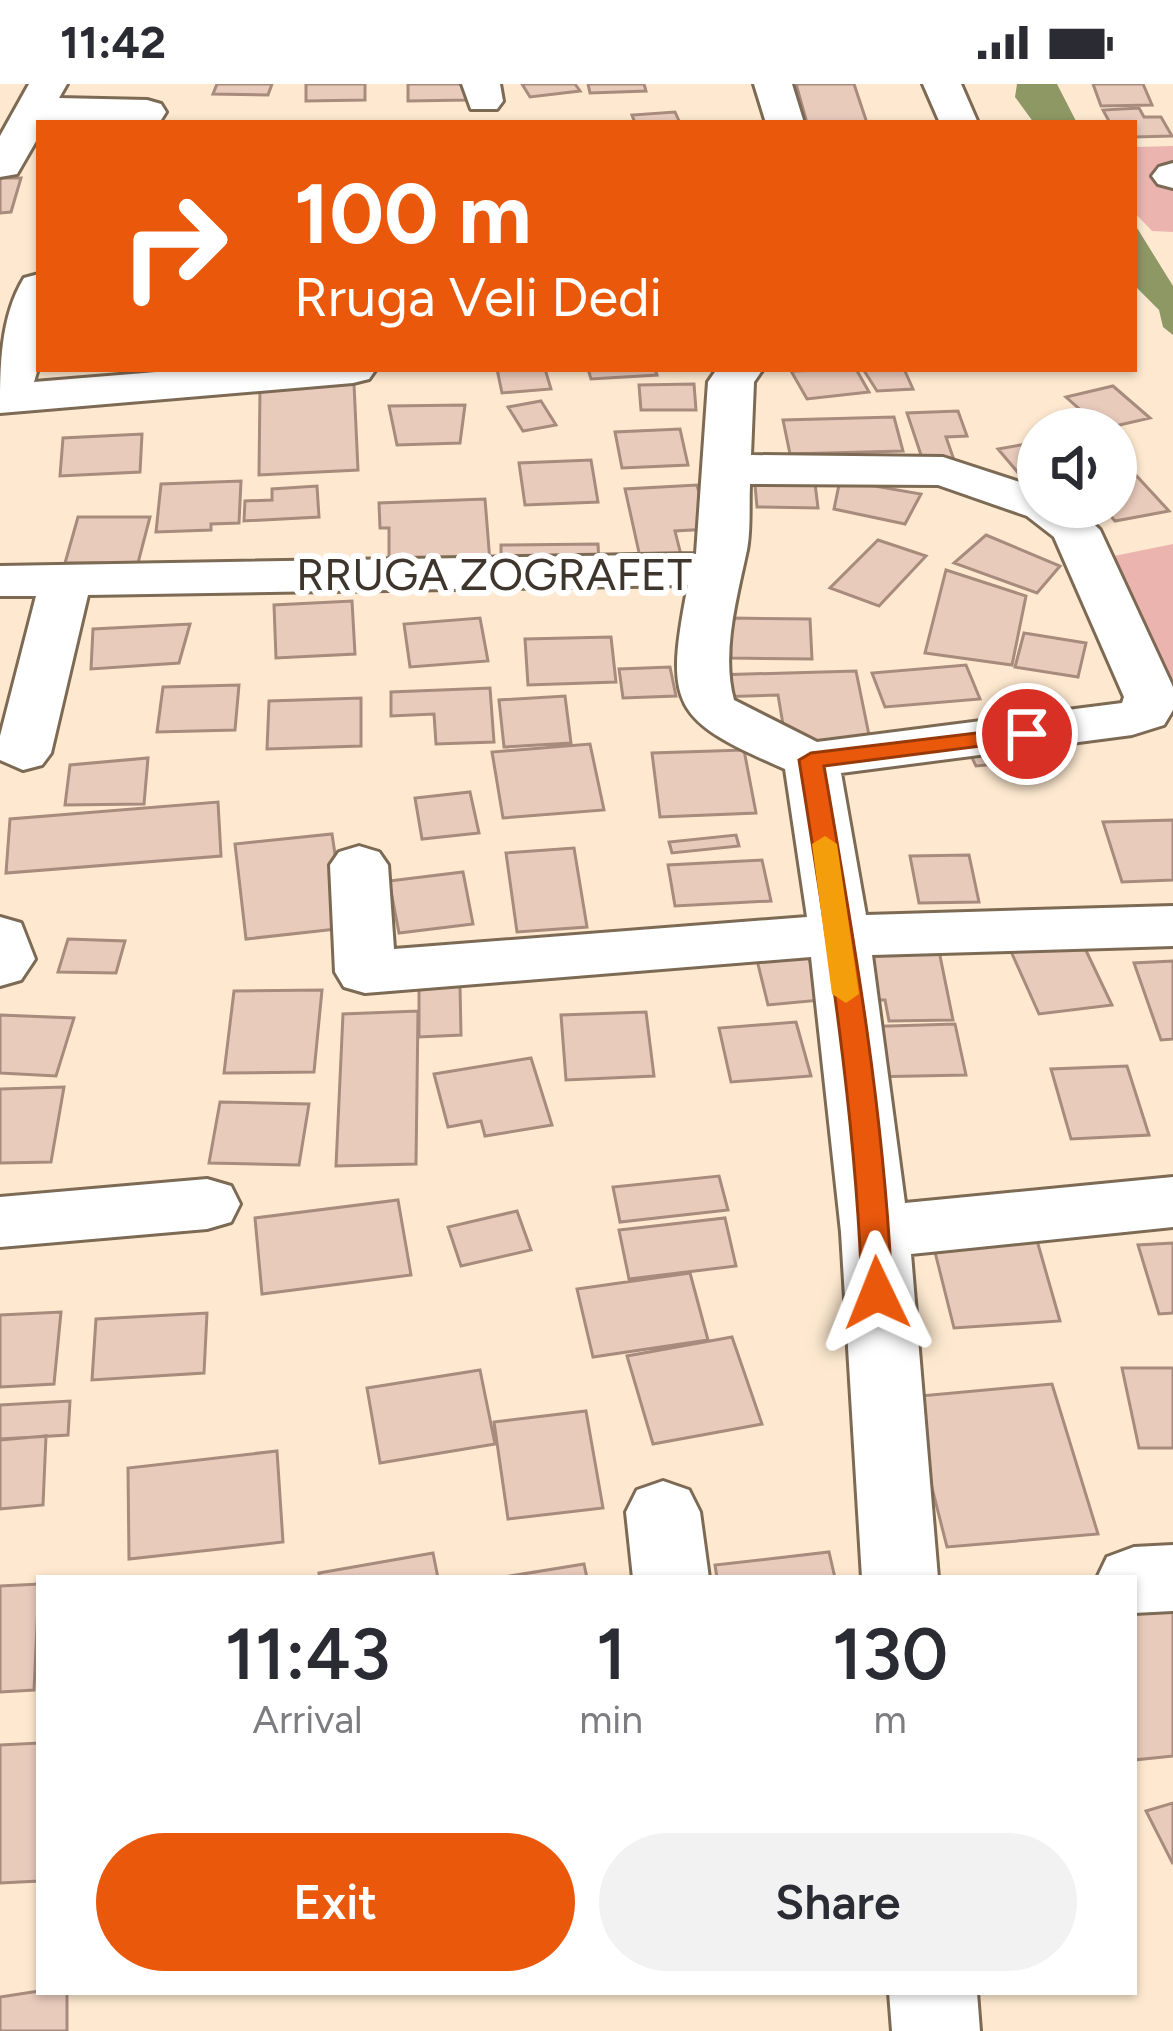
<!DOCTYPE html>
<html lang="en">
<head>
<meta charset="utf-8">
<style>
	:root { --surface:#fff; --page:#f2f2f3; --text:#2b2b33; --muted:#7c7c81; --accent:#ea580c }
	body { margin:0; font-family:Figtree,sans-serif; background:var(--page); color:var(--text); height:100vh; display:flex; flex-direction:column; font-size:45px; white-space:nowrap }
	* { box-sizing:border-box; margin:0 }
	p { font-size:39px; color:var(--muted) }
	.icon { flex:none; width:66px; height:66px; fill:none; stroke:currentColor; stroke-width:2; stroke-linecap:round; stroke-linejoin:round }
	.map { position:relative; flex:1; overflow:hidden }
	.panel { position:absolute; left:36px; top:1491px; width:1101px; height:420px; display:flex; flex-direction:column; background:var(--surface); border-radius:0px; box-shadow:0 3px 9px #0004 }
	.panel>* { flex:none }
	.top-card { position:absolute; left:36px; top:36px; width:1101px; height:252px; border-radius:0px; box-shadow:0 3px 9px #0004; background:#ea580c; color:#fff; overflow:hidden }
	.tools { position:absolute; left:1017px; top:324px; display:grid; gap:24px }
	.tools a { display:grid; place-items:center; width:120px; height:120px; border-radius:50%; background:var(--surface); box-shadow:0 3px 9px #0004; font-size:60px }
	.pin { position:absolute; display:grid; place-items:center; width:102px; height:102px; color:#fff; margin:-51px; border:6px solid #fff; border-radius:50%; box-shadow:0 3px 12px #0007 }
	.me { position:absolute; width:132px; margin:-66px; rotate:358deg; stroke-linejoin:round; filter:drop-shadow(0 0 9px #0008) }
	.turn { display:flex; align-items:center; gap:42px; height:252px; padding:0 60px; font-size:54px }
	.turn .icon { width:156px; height:156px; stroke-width:2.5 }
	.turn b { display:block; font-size:84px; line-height:102px }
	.eta { display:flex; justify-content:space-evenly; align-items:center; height:204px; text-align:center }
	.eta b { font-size:72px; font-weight:600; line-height:84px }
	.action { display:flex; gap:24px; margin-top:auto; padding:24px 60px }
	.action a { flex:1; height:138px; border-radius:72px; background:var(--accent); color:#fff; font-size:48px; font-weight:600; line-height:138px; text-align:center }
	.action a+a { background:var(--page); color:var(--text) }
	.status { display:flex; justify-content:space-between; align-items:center; height:84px; padding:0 60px; background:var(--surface); direction:ltr }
	.status svg { height:33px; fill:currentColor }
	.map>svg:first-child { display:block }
</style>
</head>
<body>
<div class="status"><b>11:42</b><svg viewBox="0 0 49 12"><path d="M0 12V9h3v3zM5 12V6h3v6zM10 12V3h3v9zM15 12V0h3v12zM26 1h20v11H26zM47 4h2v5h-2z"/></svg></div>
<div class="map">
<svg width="1173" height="1947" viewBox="0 0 1173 1947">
	<rect width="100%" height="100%" fill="#fee9d0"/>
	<!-- green -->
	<path fill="#ecb4ae" d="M1173,62V148L1152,147L1134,128V63Z
		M1173,460V616L1109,473Z"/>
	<!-- water -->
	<path fill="#8d9865" d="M1017,0H1057L1077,39H1034L1015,13Z
		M1134,139L1173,202V251L1163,243L1159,226L1134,201Z"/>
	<!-- building -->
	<path fill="#e9cbbc" stroke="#a78b7d" stroke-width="3" d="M217,0H272L268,11L213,10Z
		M306,0H365V16L306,17Z
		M408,0H467L468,16L408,17Z
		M522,0H575L580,7L530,13Z
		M588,0H644L646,7L590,9Z
		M796,0H854L867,39H807Z
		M1093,0H1143L1152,21L1101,22Z
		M1139,24L1144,33H1161L1172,52L1134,53V39H1110L1103,26Z
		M675,28L680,39H635L632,31Z
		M0,94H21L11,128L0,129Z
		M497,285H545L551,305L502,309Z
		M588,285H655L657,291L591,295Z
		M856,285L869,308L807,315L791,287Z
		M863,285H904L913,305L877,307Z
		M354,300L358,386L259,391L260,304Z
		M694,300L696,326H641L639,301Z
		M1113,302L1150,334L1102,345L1066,313Z
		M541,317L556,341L523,347L508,323Z
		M465,321L460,359L397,361L389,322Z
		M958,327L967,352L946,353L954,376L923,377L907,329Z
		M894,333L903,367L790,370L783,336Z
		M680,345L688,381L622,384L615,348Z
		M142,350L140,388L60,392L63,354Z
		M1038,358V396L1026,398L998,365Z
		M591,376L598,418L525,421L519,379Z
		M1133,388L1169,427L1115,437L1103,423H1116V391Z
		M754,390L814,391L818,424L757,423Z
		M840,396L921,410L905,440L834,425Z
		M241,397L239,439L211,440V446L156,448L161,400Z
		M697,401L709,445L675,447L681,471L640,473L625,405Z
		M317,402L319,433L244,437L245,417L272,416V405Z
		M485,415L490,478L389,484V444H380L379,419Z
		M78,433H150L138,479H65Z
		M986,451L1060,482L1037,509L954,479Z
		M878,456L926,472L879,522L830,504Z
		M598,460L599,479L501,480V461Z
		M946,486L1026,512L1012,581L925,569Z
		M352,517L355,570L276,574L274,521Z
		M480,534L488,577L410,583L404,540Z
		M730,534L810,535L812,575L731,574Z
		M190,540L179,579L91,585L93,545Z
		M1024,549L1086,559L1078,593L1015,583Z
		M611,553L616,598L528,601L525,555Z
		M966,581L980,615L885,623L872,589Z
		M670,583L676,612L623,614L619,585Z
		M856,587L870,656L786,658L778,611L717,613L714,591Z
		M239,601L235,646L157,648L163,603Z
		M490,604L494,658L436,660L434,630L391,632V608Z
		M565,612L571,659L504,663L499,616Z
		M361,614V662L267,665L269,617Z
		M1030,653L1041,676L976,682L965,659Z
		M590,660L604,726L503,734L492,668Z
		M744,666L756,729L660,733L652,669Z
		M148,674L144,720L65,721L70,681Z
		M470,708L479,749L422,755L415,714Z
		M218,718L221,772L6,789L10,735Z
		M1173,736V796L1122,798L1103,738Z
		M332,750L346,844L246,855L235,760Z
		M736,751L739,762L672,769L669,758Z
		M574,764L587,843L517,848L506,769Z
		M969,771L979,818L919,819L910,772Z
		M762,776L771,817L675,822L668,781Z
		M463,788L473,840L399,849L389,797Z
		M1080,854L1112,921L1039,930L1009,863Z
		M68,855L125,857L116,889L58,888Z
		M937,857L953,936L889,937L885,916H866L856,859Z
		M806,864L821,916L768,921L755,868Z
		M1173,877V955L1161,956L1134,879Z
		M460,902L461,951L419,953V903Z
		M322,906L314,988L224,989L234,907Z
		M418,927L416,1080L336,1082L343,930Z
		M646,928L654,992L566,996L561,931Z
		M0,931L74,934L56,992L0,989Z
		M796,938L811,992L731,998L719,944Z
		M955,940L966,991L866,993L857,943Z
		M531,974L552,1041L485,1052L481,1037L448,1043L434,990Z
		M1127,982L1149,1051L1071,1055L1051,985Z
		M64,1003L51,1078L0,1079V1005Z
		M220,1018L309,1020L299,1081L209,1079Z
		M719,1092L728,1126L620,1138L613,1103Z
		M398,1116L411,1191L262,1210L255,1134Z
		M517,1127L531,1166L461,1182L448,1143Z
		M725,1134L736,1182L629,1195L619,1146Z
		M1036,1153L1060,1237L954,1244L933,1160Z
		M1173,1159V1229L1159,1230L1138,1161Z
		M690,1189L708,1256L593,1273L577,1205Z
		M61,1228L54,1300L0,1303V1231Z
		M207,1229L204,1289L92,1296L96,1235Z
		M732,1253L762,1340L653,1360L627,1272Z
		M1122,1284H1173V1364H1139Z
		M480,1286L495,1360L380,1379L367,1304Z
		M1052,1300L1098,1450L947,1463L909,1313Z
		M70,1317L68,1351L0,1355V1321Z
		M586,1327L603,1424L508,1435L494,1338Z
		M46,1352L43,1421L0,1425V1356Z
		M277,1367L283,1458L129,1475L128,1384Z
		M829,1468L835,1494H717L715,1481Z
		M433,1469L438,1494H320L319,1489Z
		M584,1480L587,1494H498Z
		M39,1500L34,1606L0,1608V1502Z
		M1173,1518V1672L1134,1676V1522Z
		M39,1659V1797L0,1799V1661Z
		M1173,1719V1780L1146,1727Z
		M39,1907L67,1908V1947H0V1913Z"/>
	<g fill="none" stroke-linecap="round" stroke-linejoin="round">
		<!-- minor casing -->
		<g stroke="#7c6a54" stroke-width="6">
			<path id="minor" d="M29,0H67L59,14L147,16L161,20L166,28L161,36L149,39H39V52L17,90L0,93V52Z
				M462,0H500L503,17L497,25H471Z
				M754,0H792L804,39H766Z
				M923,0H961L978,39H940Z
				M1173,79V104L1158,100L1152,92L1159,83Z
				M39,190V281L34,298L193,285H376L369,295L353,299L0,329C0,284 0,233 24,194Z
				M717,285H763L754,298L751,371L943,373L1038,404V423H1076L1100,446L1173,603V626L1164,641L1132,651L841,689L866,831L1173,822V862L872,871L905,1119L1173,1093V1143L911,1170L938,1494H862L841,1148L811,873L365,909L344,903L335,888L330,781L339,768L359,762L379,768L388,781L394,865L807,833L785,685C672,636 664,623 688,501L88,511L51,669L42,681L23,686L0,676V652L36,512H0V482L696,470L708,298ZM750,400L938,401L1027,432L1054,453L1124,613L1122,619L817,658L734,616C721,569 737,513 747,466C751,445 749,421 750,400Z
				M0,833L21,839L35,875L21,896L0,902Z
				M207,1095L231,1102L240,1120L231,1138L207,1145L0,1163V1113Z
				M663,1397L689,1406L700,1428L709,1494H633L626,1428L637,1406Z
				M1173,1461V1527L1134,1529V1494H1097L1107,1473L1134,1463Z
				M889,1908H977L980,1947H892Z"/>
		</g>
		<!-- minor -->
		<use href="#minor" fill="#fff" fill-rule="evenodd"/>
	</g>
	<!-- route -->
	<path fill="#ea580c" stroke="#983908" stroke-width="3" d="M1027,643L1038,650L1035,655L824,682C854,855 885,1033 892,1209L887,1217H866L862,1209C856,1031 827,851 799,676L811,669Z"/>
	<!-- slow -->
	<path fill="#f59e0b" d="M825,752L837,760L859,910L846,919L832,910L812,760Z"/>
	<g text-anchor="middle" stroke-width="12" stroke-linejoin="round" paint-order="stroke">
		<!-- street labels -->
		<g font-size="45" fill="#3e352c" stroke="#fff">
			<text x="494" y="506">RRUGA ZOGRAFET</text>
		</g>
	</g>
</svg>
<div class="tools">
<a><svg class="icon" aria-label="sound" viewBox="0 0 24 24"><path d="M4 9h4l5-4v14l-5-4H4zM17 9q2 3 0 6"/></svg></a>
</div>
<div class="pin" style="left:1027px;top:650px;background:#d93025"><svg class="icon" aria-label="arrive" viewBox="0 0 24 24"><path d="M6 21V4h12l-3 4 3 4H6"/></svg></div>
<svg class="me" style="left:877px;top:1209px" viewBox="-20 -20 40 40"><path d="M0-17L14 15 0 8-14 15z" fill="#ea580c" stroke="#fff" stroke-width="4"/></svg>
<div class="top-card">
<div class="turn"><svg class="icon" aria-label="right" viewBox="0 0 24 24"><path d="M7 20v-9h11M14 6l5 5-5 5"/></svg><div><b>100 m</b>Rruga Veli Dedi</div></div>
</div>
<section class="panel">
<div class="eta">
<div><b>11:43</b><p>Arrival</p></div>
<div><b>1</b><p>min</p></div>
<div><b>130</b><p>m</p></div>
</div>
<div class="action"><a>Exit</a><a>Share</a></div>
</section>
</div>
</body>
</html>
